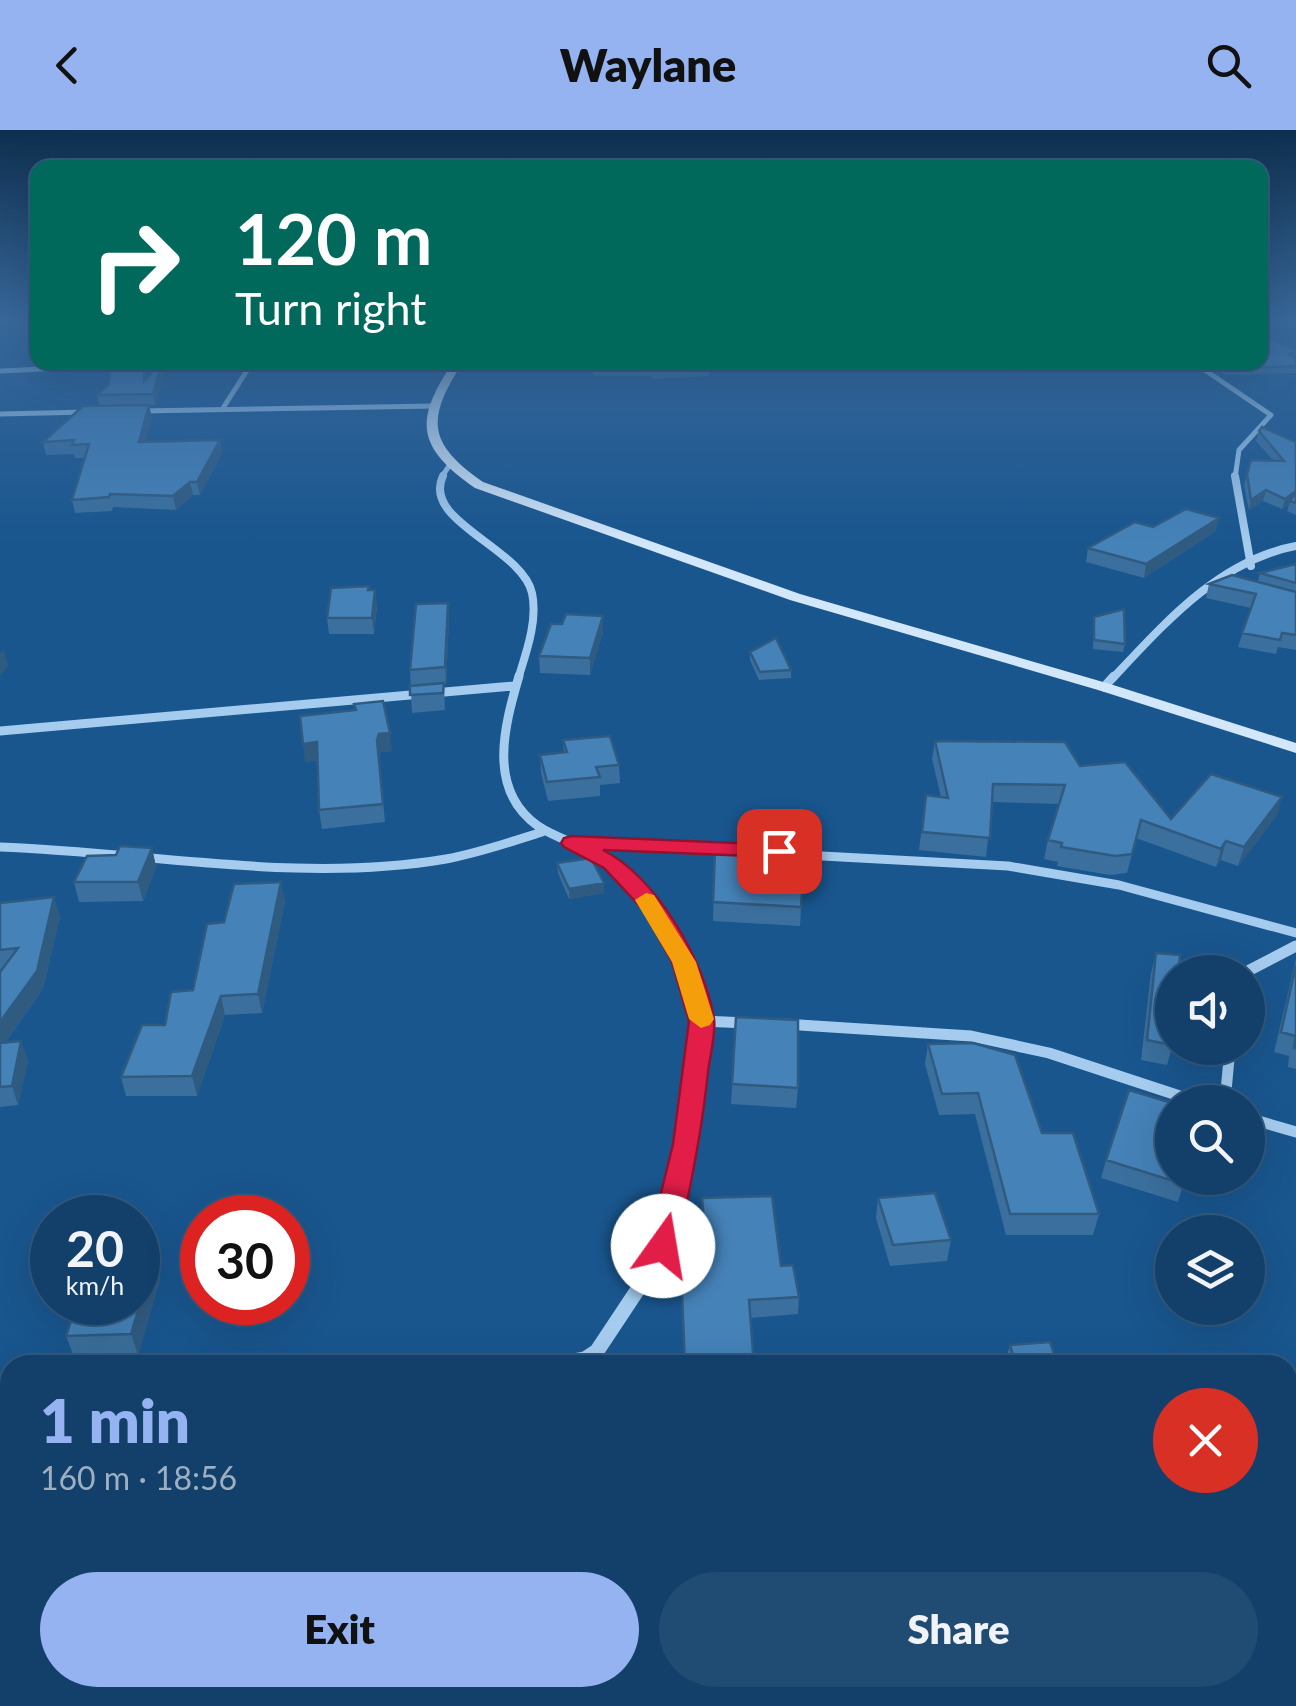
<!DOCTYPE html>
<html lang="en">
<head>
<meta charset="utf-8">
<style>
	:root { --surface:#13406a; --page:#204b72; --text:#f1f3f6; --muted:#9dafc1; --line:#32597e; --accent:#95b2f1 }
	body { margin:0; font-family:Lato,sans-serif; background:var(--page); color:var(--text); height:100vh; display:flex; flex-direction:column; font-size:38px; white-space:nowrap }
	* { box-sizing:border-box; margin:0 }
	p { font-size:32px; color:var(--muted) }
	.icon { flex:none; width:55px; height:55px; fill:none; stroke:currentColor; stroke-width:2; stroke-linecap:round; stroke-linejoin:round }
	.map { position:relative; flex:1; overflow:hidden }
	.panel { position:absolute; left:0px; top:1225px; width:1298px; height:352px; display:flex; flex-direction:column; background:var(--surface); border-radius:30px 30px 0 0; box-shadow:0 10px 40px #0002,0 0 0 2px var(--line) }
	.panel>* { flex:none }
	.top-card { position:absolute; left:30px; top:30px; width:1238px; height:210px; border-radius:20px; box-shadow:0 10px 40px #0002,0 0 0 2px var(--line); background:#00695c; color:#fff; overflow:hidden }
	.controls { position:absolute; left:1155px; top:825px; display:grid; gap:20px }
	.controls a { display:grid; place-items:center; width:110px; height:110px; border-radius:50%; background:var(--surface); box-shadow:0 10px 40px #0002,0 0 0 2px var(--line); font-size:50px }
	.speed { position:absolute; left:30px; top:1065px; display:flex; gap:20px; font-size:50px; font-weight:700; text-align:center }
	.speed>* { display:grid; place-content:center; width:130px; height:130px; border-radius:50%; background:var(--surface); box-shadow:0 10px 40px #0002,0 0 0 2px var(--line); line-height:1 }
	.speed small { font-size:25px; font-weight:400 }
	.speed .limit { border:15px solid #d22; background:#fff; color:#111 }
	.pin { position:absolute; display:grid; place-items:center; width:85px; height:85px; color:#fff; margin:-42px; border-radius:20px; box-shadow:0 5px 15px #0006 }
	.me { position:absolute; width:110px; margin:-55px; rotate:13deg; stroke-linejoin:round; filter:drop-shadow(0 0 8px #0008) }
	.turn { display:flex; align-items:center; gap:35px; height:210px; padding:0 40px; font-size:45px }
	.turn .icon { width:130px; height:130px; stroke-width:2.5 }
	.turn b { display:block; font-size:70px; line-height:85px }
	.round { display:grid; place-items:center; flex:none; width:105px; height:105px; border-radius:52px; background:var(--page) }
	.headline { display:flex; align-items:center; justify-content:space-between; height:170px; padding:0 40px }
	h1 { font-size:60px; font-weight:800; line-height:75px; color:var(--accent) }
	.action { display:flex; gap:20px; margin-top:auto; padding:20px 40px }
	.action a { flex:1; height:115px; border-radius:60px; background:var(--accent); color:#111; font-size:40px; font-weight:800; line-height:115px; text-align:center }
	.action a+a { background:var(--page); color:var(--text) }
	header { display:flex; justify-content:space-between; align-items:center; height:130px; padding:0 40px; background:var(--accent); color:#111; font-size:45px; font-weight:800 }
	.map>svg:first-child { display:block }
</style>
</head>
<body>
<header><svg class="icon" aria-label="back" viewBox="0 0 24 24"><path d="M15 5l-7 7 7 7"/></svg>Waylane<svg class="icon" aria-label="search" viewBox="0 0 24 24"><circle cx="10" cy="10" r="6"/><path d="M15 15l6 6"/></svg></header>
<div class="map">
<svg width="1296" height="1576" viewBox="0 0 1296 1576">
	<rect width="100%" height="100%" fill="#19568e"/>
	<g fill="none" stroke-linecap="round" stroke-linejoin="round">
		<!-- street-far4 -->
		<path stroke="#a5ccef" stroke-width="5" d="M1193,232L1271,285L1239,320L1235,348
			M0,241L196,232
			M223,278L248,239L242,232
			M140,281L434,276
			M0,284L88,282
			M441,348L449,336"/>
		<!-- street-far3 -->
		<path stroke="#a5ccef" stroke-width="8" d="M443,346C421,391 522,418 532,463C538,491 526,523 518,549
			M1235,346L1251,436
			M1112,549C1163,495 1219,430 1296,416"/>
		<!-- street-far2 -->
		<path stroke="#a5ccef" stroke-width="9" d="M519,546C504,597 487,660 538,696C557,709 581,714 601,727C632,747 653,777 672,808
			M1104,557L1114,546
			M0,601L514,556
			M581,713L1008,736L1119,755L1296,803
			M0,717C147,722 300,754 446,729C479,723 510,712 542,702"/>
		<!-- street-far1 -->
		<path stroke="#a5ccef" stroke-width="11" d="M1246,842L1296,816
			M702,891L747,893
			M784,894L971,906L1049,923L1198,972
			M1225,972L1230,918
			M1248,988L1296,1002
			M649,1143L663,1114L675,1073L702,897L696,862L670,806"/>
		<!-- street -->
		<path stroke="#a5ccef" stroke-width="15" d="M552,1235L585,1229L597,1221L650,1141
			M0,1281L10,1280
			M1288,1515L1296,1514
			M712,1568L714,1576
			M958,1576L1004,1568"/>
		<!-- secondary -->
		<path fill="#d3e7fa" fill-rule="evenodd" d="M453,232H463C426,289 427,313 483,352L800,464L1110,554L1296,613V623L1098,560L790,470L475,358C416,317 414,291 453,232Z"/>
	</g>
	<!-- wall -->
	<path fill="#3b709e" d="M1296,220V243L1225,245L1205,232H1260Z
		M144,232L146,249L165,241L155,275L100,276L97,265Z
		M589,232H708L709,246L653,249L650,246H594Z
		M152,287L145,312L220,310L222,323L200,365H193L176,380L113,377L112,381L75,383L72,370L85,328H75L74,324L46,325L43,312Z
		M1259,301L1296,312V385L1287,381L1289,375L1282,379L1263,371L1249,380L1244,355L1251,330H1273L1256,311Z
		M1153,397L1216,401L1144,448L1086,432L1088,418Z
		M1296,434V461L1258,451L1260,443Z
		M1209,454L1296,462V520L1278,517L1276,524L1238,517L1251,478L1206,468Z
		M369,460L377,476L374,504H329L327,488Z
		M448,473L449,489L446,554H444L445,580L412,583L410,540Z
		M603,486V502L590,545L540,543L539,526L562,494Z
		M1094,487L1125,514L1123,522L1093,519Z
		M750,522L791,540V548L759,550L750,530Z
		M356,580L392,621L381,622L379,627L385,692L322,699L319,680L318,630L305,632Z
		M563,610L619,635L620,653L600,655V666L548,671L541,643L540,625L564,623Z
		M935,611L1080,636L1171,689L1277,685L1238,736L1221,730L1216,737L1136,708L1127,743L1110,745L1057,736L1058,732L1044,729L1048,710L1059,674L992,672L986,727L919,720L926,665L941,667L932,629Z
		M152,718L156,737L143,771L79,772L74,752Z
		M715,721L744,740L803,744L800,796L713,791Z
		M557,733L604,753V763L569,769L558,743Z
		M285,771L262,883L225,885L197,966H126L121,947L193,860L224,792Z
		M0,773L60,786L43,859L5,913L28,930L18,975L0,977V842L3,839H0Z
		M1156,823L1172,842V917L1167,935L1141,930L1151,843Z
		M1296,829V939L1288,937L1289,926L1274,922Z
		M736,887L798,958L796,978L731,974Z
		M928,914L1042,1003L1099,1084L1093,1105H1006L975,984L939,985L925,934Z
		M1106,1030L1185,1048L1178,1072L1101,1048Z
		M702,1068L781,1136L799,1167L798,1184L750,1188L754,1235H684L681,1140L706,1139L702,1085Z
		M878,1068L951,1110L947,1131L890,1136L876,1088Z
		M154,1128L160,1149L138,1225L74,1227L66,1206Z
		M1010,1215L1058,1235H1010L1007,1225Z"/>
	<!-- shaded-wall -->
	<path fill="#305b81" d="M162,232L165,241L155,275L153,264Z
		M149,275L152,287L142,325L139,312Z
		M220,310L222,323L200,365L197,352Z
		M190,352L193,365L176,380L173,366Z
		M1266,360L1263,371L1249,380L1251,370Z
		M1296,361L1289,375L1282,379L1285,369Z
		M1219,388L1216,401L1144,448L1146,434Z
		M375,460L377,476L374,504L372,488Z
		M448,473L449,489L446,554L445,537Z
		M603,486V502L590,545V528Z
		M4,519L8,536L0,546V523Z
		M390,603L392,621L381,622L379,627L385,692L377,610L379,604Z
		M317,612L320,630L305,632L303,614Z
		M1282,667L1277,685L1238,736L1244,717Z
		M1226,711L1221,730L1216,737L1221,719Z
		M152,718L156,737L143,771L138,752Z
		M281,752L285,771L262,883L258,864Z
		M604,753V763L569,769V759Z
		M54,767L60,786L43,859L0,920V892Z
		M221,866L225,885L197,966L192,946Z
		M21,911L28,930L18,975L12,956Z
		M154,1128L160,1149L138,1225L131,1204Z"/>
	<!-- building -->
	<path fill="#4582b8" stroke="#305b81" stroke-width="2.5" d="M1260,205L1296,220V223L1288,224L1296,227V236L1227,239L1217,232H1260Z
		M111,232H144V251L162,232L153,264L97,265L109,254Z
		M593,232H708L709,234L653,238L650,234H594Z
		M149,275L139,312L220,310L197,352H190L173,366L110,364L109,367L72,370L89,314L72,315L74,310L43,312L83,276Z
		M1262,297L1296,312V361L1285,369L1266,360L1251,370L1247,344L1251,330L1284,331L1259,301Z
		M1296,362V373L1290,371Z
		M1186,379L1219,388L1146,434L1088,418L1135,392L1153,397Z
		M1296,434V453L1260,443Z
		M1232,445L1296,462V505L1282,503L1280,510L1242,503L1256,464L1209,454Z
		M369,456L368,460H375L372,488H327L331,458Z
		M448,473L445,537L410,540L416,474Z
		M1124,479L1125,514L1094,510V487Z
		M566,484L603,486L590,528L539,526L551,494H562Z
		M776,508L791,540L760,542L750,522Z
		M444,553L443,563L410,565V556Z
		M383,571L390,603L379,604L377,610L383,674L319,680L317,612L303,614L300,586L356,580L354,574Z
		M610,606L619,635L596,637L600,647L547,652L540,625L567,622L563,610Z
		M935,611L1065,612L1080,636L1125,632L1171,689L1211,644L1282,667L1244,717L1226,711L1221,719L1141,690L1132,724L1115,726L1061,717L1062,713L1048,710L1065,655L993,654L990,708L922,702L926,665L948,668Z
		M120,716L152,718L138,752H74L87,726L116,725Z
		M715,721L744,722V740L803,744L801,777L713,772Z
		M591,728L604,753L569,759L557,733Z
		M281,752L258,864L221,866L192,946L121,947L142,895H165L171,862L193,860L207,794L224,792L234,754Z
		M54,767L37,841L0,892V842L18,818L0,820V773Z
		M1156,823L1180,825L1179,842H1172V915L1147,910Z
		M1296,835V918H1294L1296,906L1281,902Z
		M736,887L798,890V958L732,954Z
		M21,911L12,956L0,957V913Z
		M973,913L1015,925L1042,1003H1073L1099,1084H1010L978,963L942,964L928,914Z
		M1129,960L1172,973V1048H1185L1183,1054L1106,1030Z
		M935,1063L951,1110L893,1115L878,1068Z
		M772,1066L781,1136L793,1135L799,1167L749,1170L754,1235H685L681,1140L708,1139L702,1068Z
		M138,1128H154L131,1204L66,1206L77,1172H138Z
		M1050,1212L1058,1235H1016L1010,1215Z
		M1188,1568H1261L1265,1576H1153Z"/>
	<!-- sky -->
	<linearGradient id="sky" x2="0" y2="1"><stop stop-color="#0e2f4e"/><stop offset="0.46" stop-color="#38689b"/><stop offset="1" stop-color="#38689b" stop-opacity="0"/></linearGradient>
	<rect width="1296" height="413" fill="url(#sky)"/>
	<!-- route -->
	<path fill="#e11d48" stroke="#92132f" stroke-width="2.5" d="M572,706L779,715L790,721L779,727L603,720C656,747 705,831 714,889C716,905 710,926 708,942C702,1002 690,1058 678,1116L673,1124L663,1128L653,1124L648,1116L673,1014L689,891L672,832L644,781L604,738L564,717L561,713L564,708Z"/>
	<!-- slow -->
	<path fill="#f59e0b" d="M646,763L654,765L696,832L714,889L710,895L701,898L689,889L672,832L635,770Z"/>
</svg>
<div class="controls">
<a><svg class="icon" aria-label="sound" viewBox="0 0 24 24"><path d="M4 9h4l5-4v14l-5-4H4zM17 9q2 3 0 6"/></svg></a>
<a><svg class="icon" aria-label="search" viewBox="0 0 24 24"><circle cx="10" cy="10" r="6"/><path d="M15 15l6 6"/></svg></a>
<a><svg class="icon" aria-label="layers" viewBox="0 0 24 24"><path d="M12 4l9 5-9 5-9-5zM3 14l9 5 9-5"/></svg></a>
</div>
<div class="speed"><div>20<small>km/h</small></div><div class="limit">30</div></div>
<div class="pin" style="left:779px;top:721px;background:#d93025"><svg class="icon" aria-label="arrive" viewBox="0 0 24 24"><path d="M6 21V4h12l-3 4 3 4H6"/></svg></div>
<svg class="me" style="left:663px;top:1116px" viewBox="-20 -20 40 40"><circle r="19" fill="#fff"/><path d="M0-13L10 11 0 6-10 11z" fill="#e11d48"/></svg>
<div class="top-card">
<div class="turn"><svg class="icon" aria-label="right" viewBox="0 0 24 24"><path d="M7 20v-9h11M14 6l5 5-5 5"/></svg><div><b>120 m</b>Turn right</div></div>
</div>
<section class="panel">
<div class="headline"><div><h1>1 min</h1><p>160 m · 18:56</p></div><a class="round" style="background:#d93025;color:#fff"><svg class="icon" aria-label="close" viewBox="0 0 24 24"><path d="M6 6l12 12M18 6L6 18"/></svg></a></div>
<div class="action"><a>Exit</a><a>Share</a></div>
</section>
</div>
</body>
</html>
